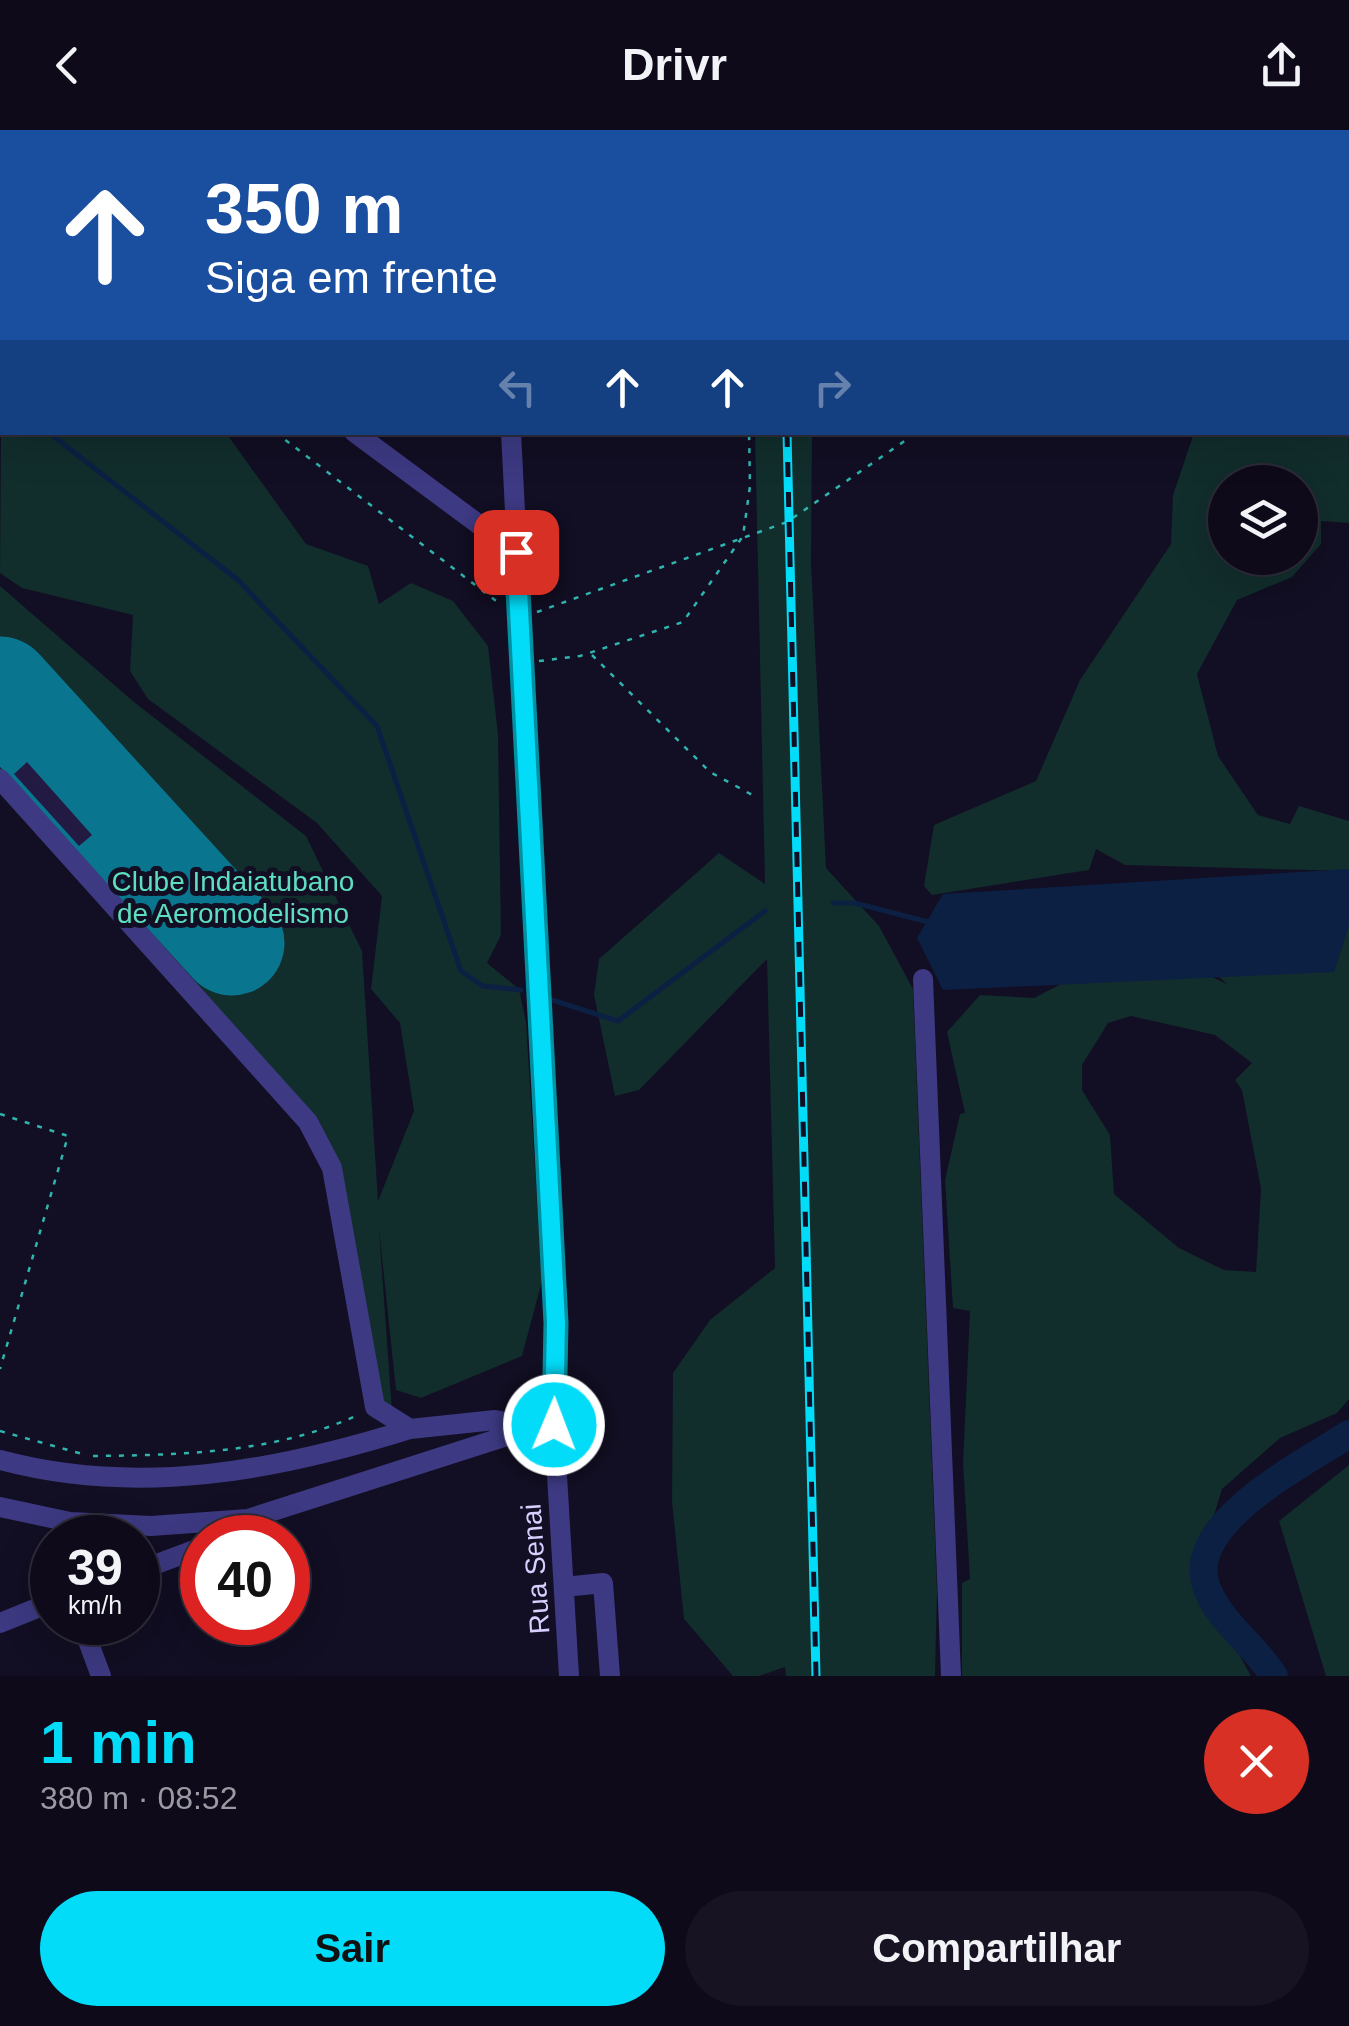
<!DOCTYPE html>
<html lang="pt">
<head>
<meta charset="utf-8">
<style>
	:root { --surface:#0e0a1a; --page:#171323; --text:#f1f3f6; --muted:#9b9aa2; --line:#2e2b39; --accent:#02dcf9 }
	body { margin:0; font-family:Arial,sans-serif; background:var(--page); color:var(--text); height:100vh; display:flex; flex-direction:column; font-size:38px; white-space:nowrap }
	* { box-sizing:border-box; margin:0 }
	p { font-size:32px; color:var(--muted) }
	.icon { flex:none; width:55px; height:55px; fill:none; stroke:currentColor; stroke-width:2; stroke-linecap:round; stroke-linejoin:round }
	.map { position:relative; height:1546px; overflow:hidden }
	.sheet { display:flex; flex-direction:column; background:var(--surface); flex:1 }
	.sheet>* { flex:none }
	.banner { position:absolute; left:0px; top:0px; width:1350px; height:305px; box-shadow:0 10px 40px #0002,0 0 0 2px var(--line); background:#1a4fa0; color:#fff; overflow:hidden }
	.fabs { position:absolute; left:1208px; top:335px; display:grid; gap:20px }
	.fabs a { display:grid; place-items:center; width:110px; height:110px; border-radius:50%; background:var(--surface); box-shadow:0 10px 40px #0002,0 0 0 2px var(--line); font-size:50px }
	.speed { position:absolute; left:30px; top:1385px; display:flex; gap:20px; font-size:50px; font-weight:700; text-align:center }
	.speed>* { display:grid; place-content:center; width:130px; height:130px; border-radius:50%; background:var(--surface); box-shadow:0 10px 40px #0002,0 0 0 2px var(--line); line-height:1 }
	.speed small { font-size:25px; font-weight:400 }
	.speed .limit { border:15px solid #d22; background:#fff; color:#111 }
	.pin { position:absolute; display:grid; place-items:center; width:85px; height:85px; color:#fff; margin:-42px; border-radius:20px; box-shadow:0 5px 15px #0006 }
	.me { position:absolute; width:110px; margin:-55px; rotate:1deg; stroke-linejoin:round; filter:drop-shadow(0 0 8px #0008) }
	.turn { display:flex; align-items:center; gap:35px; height:210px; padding:0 40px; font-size:45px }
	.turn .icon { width:130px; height:130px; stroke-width:2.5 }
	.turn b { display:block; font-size:70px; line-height:85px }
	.lanes { display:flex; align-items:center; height:95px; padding:0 40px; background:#0003; justify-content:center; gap:50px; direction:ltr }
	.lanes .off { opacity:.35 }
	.round { display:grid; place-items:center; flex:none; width:105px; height:105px; border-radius:52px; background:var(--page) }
	.headline { display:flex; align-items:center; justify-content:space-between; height:170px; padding:0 40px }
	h1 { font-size:60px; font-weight:800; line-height:75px; color:var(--accent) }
	.primary-button { display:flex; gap:20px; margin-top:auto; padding:20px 40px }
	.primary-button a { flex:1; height:115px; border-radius:60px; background:var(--accent); color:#111; font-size:40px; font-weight:800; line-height:115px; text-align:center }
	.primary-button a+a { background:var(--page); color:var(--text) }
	header { display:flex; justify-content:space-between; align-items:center; height:130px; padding:0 40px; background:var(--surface); font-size:45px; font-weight:800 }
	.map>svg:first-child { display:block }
</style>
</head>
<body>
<header><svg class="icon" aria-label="back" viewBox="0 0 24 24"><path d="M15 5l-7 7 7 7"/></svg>Drivr<svg class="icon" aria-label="share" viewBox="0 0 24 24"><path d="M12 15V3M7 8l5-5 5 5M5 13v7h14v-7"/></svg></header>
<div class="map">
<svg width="1349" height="1546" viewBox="0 0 1349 1546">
	<rect width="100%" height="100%" fill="#120e23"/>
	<!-- green -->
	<path fill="#112d2c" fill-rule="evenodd" d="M1348,33L1349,393L1321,391V414L1292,447L1237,470L1197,544L1218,626L1258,685L1290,694L1299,676L1349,691V741L1125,735L1096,719L1089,740L932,765L924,756L934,695L1036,651L1080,550L1171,414L1173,365L1194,303L1348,302ZM1225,352H1300V428H1225Z
		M2,156V302L226,303L306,414L368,436L379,474L411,453L453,471L488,516L498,604L501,805L487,833L519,859L526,892L542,1151L522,1226L421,1268L396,1260L379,1099L392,1282L375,1277L332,1038L308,992L0,648V456L134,572L306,706L362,821L378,1071L414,981L400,893L371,859L382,766L317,693L148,569L130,541L133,485L22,458L0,443Z
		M755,303H812L811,433L826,738L879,796L913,859L937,1461L935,1546H786L785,1537L759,1546H733L684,1489L672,1372L673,1243L710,1190L775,1138L767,829L639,960L615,966L594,865L599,829L719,723L765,754Z
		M1349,789V1269L1337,1283L1280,1308L1222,1359L1209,1402L1213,1477L1251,1546H962V1453L970,1449L963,1333L970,1181L953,1178L945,1050L960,984L965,983L947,902L980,865L1034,868L1063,853L1210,846L1227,854L1211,839ZM1131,886L1215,905L1252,933L1235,950L1242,960L1261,1059L1256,1142L1224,1140L1179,1118L1114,1064L1110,1005L1082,960V935L1108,893Z
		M1349,1335V1546H1326L1279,1391Z"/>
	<!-- water -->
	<path fill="#0c2044" d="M1349,739V796L1334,842L943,860L917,808L943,764Z"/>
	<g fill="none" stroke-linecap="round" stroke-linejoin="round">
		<!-- stream -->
		<path stroke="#0c2044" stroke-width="5" d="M0,274L2,275
			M48,302L238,450L377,596L461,841L483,856L521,860
			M833,773H855L932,793
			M549,869L618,891L765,781"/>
		<!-- river -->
		<path stroke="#0c2044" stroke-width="28" d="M1274,1546C1255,1515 1215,1489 1205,1452C1189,1390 1307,1332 1349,1304"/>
		<!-- runway -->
		<path stroke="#0a758e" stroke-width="105" d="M0,559L232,813"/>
	</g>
	<!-- building -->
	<path fill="#231a44" d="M27,632L92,705L79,716L14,644Z"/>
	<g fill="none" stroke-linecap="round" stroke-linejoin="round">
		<!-- path -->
		<path stroke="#2fb4ae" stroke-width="2.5" stroke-dasharray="5 8" stroke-linecap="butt" d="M741,0V2
			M28,2V0
			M0,96L2,91
			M0,112L2,114
			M275,302L500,474
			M537,482L787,392L906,310
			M592,525L710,642L756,667
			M539,531L580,526L683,492L743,406L750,356L749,302
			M0,984L68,1006L0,1239
			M0,1301L86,1325
			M93,1326C183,1325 277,1323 360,1284"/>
		<!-- minor -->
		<path stroke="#3d3982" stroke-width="20" d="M490,0V2
			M354,302L516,422
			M511,302L556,1193L554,1295L569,1546
			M0,649L308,992L332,1038L375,1277L410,1299L495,1290L534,1298
			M923,849L951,1546
			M0,1330C138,1367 276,1341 410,1299
			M0,1377L70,1392L151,1396L248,1389L532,1298
			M138,1441L202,1417
			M564,1457L603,1453L610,1546
			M81,1492L101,1546
			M0,1493L52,1472"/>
		<!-- rail casing -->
		<g stroke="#02dcf9" stroke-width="9">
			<path id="rail" d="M776,0V2
				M787,302L816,1546"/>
		</g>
		<!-- rail -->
		<use href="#rail" stroke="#120e23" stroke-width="5" stroke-dasharray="15" stroke-linecap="butt"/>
	</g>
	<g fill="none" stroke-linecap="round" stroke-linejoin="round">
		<!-- route casing -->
		<g stroke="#018fa2" stroke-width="25">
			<path id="route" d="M516,422L556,1193L554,1295"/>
		</g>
		<!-- route -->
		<use href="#route" stroke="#02dcf9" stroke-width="18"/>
	</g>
	<g text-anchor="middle" stroke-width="10" stroke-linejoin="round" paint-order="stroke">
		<!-- park labels -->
		<g font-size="28" fill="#5ddec0" stroke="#120e23">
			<text x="233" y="761">Clube Indaiatubano<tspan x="233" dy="32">de Aeromodelismo</tspan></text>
		</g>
		<!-- street labels -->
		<g font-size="28" fill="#d7d0ff" stroke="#120e23">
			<text transform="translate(535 1439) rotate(-94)" y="10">Rua Senai</text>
		</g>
	</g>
</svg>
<div class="fabs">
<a><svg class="icon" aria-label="layers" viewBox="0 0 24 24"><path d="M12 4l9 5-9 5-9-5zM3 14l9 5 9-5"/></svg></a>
</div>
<div class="speed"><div>39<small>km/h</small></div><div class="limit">40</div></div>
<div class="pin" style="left:516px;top:422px;background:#d93025"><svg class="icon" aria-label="arrive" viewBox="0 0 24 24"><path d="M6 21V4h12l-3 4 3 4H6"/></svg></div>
<svg class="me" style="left:554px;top:1295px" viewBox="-20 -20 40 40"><circle r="17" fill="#02dcf9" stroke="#fff" stroke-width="3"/><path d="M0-11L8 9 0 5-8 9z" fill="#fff"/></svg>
<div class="banner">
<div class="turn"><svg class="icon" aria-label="ahead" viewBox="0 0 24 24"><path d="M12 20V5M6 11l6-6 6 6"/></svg><div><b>350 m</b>Siga em frente</div></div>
<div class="lanes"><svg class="icon off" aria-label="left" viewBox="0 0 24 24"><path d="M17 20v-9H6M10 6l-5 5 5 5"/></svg><svg class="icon" aria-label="ahead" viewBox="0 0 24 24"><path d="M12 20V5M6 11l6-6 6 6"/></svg><svg class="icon" aria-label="ahead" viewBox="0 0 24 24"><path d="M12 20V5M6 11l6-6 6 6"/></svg><svg class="icon off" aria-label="right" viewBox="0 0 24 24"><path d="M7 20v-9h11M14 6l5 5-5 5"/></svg></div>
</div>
</div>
<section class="sheet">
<div class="headline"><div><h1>1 min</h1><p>380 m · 08:52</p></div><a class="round" style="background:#d93025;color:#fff"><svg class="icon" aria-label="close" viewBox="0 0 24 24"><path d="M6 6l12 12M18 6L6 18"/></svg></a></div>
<div class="primary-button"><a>Sair</a><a>Compartilhar</a></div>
</section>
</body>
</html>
